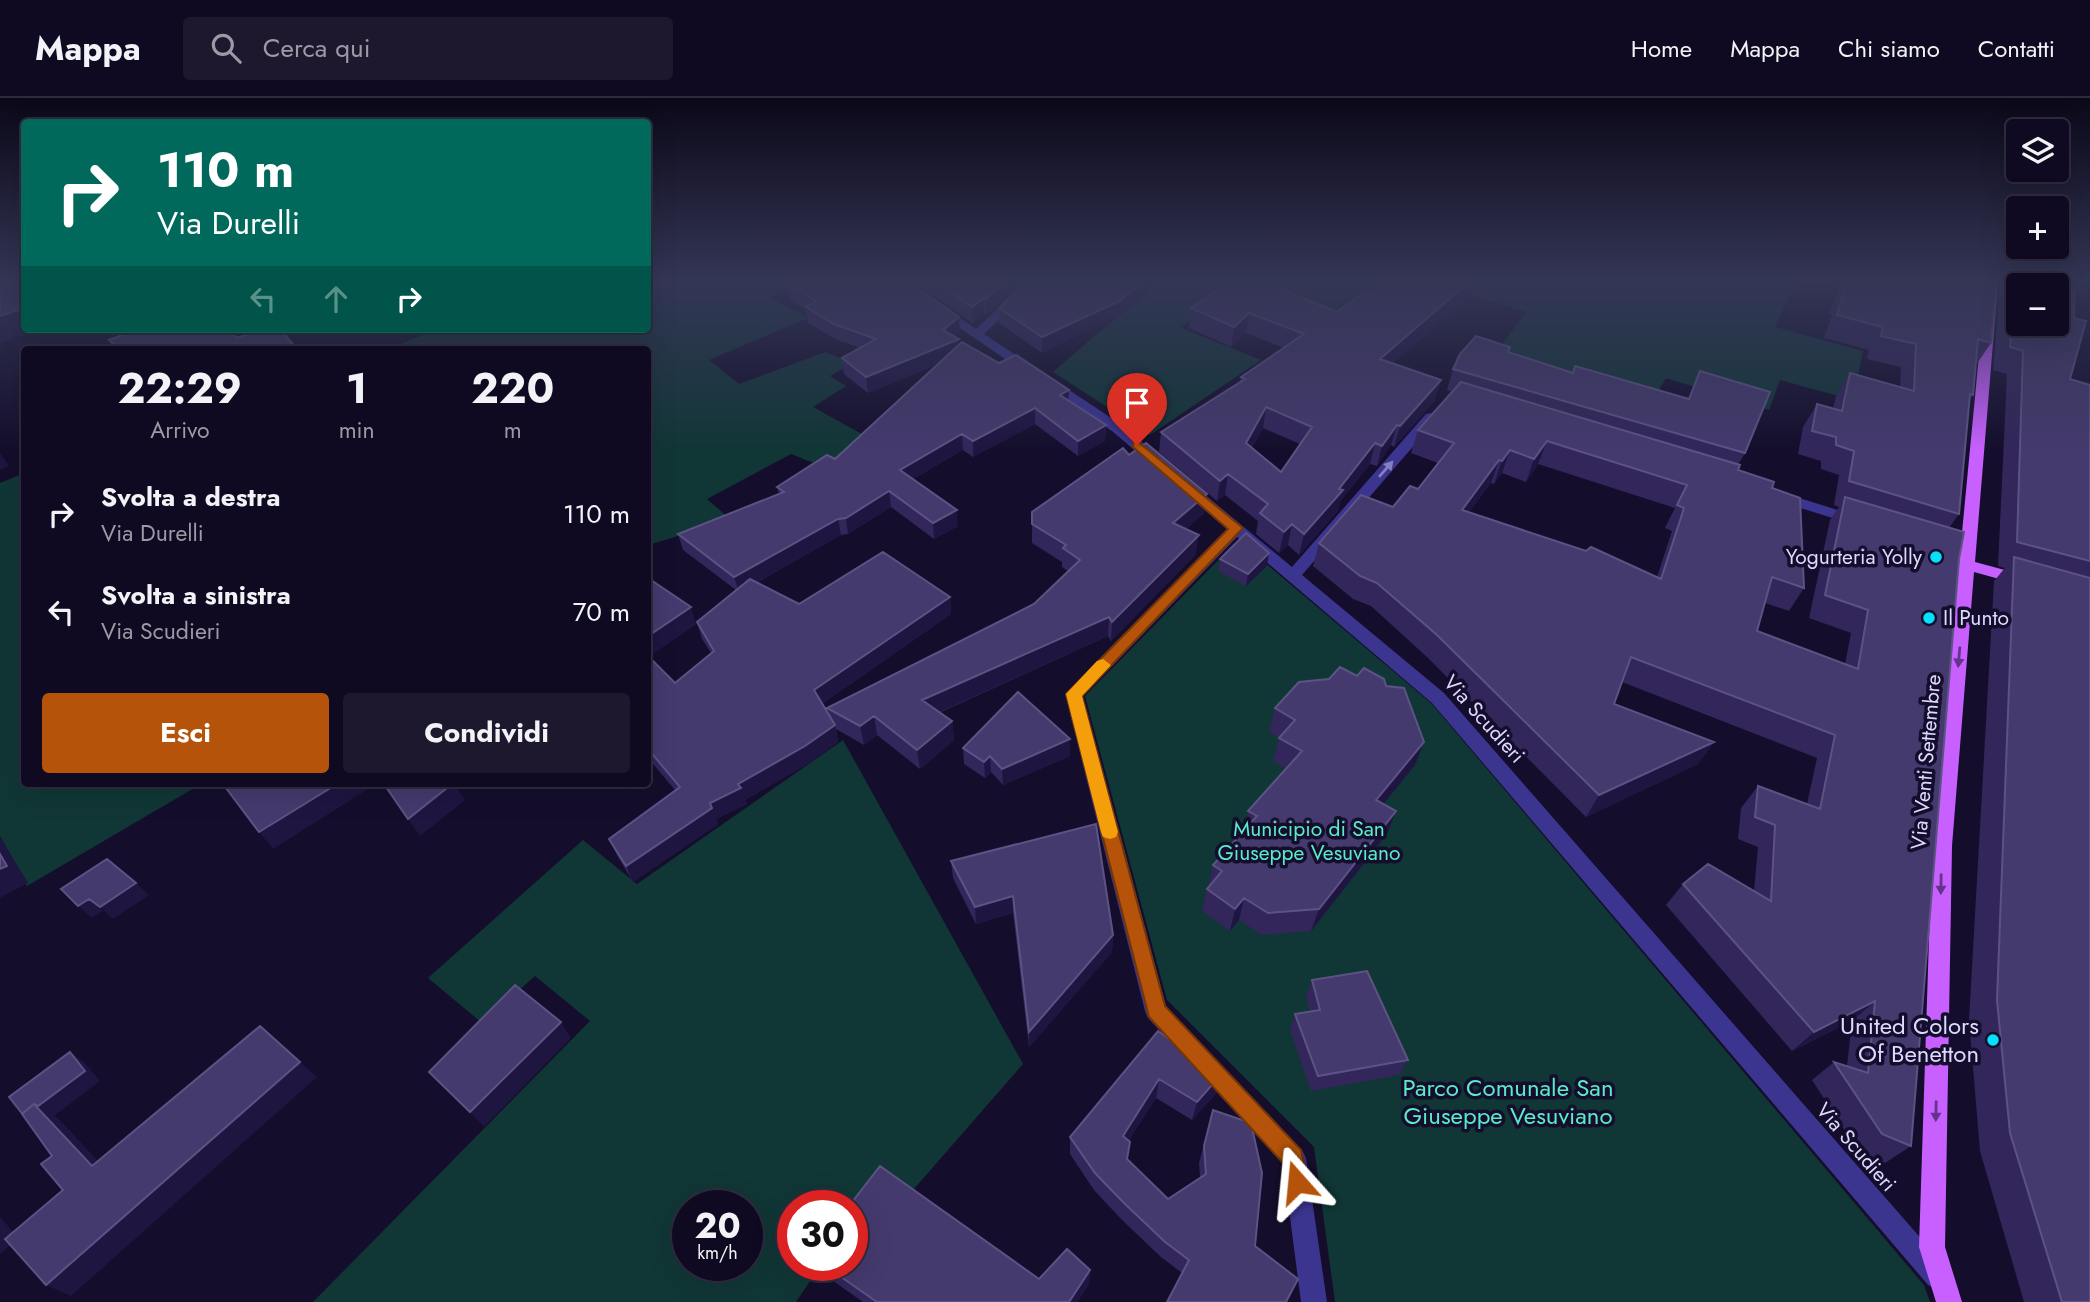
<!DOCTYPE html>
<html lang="it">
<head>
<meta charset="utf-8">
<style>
	:root { --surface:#0f0a21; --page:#1d182e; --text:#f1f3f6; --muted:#9b9aa5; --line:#2f2b3f; --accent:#b45309 }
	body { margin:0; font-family:Jost,sans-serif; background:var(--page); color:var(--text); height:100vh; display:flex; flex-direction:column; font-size:26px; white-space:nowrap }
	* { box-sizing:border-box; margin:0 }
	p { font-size:23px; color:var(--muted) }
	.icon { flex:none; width:38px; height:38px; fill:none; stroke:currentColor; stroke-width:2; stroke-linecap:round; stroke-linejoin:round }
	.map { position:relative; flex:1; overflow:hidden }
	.side { position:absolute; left:21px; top:248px; width:630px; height:441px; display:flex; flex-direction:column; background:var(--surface); border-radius:7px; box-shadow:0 7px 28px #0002,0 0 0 2px var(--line) }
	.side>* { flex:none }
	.banner { position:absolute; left:21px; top:21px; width:630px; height:214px; border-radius:7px; box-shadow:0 7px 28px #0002,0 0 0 2px var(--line); background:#00695c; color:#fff; overflow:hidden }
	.fabs { position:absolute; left:2006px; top:21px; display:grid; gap:14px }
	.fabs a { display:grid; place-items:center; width:63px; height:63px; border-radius:7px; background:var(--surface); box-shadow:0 7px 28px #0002,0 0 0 2px var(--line); font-size:35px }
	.speed { position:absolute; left:672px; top:1092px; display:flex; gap:14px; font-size:35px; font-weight:700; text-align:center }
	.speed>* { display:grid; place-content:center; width:91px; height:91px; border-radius:50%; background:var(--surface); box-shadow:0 7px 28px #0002,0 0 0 2px var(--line); line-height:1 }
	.speed small { font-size:18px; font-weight:400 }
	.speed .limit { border:10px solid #d22; background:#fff; color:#111 }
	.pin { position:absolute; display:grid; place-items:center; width:60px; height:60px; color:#fff; margin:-72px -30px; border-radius:50% 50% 50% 0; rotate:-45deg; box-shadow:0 0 7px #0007 }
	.pin .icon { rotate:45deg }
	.me { position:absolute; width:77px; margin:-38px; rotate:342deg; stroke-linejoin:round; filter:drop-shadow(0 0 5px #0008) }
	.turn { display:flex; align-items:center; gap:24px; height:147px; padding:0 21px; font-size:32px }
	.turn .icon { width:91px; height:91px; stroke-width:2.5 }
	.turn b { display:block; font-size:49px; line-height:60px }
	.lanes { display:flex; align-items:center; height:66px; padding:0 21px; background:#0003; justify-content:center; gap:35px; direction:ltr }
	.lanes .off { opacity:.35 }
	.eta { display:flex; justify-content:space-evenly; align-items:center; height:119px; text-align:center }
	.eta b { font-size:42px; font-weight:700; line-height:49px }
	.primary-button { display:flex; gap:14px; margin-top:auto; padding:14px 21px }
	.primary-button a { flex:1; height:80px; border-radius:7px; background:var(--accent); color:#fff; font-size:28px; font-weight:700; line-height:80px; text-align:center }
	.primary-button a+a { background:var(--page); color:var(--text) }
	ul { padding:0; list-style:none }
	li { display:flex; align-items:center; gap:21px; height:98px; padding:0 21px }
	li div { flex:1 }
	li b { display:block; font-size:26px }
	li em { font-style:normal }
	header { display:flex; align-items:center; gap:42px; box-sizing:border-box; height:98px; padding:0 35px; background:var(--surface); border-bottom:2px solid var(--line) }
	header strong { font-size:33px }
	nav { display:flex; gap:38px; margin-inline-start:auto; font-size:24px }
	.search { width:490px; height:63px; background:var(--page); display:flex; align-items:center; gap:18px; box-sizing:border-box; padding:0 24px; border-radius:7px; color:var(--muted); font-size:26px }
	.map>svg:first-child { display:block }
</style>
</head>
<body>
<header>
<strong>Mappa</strong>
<div class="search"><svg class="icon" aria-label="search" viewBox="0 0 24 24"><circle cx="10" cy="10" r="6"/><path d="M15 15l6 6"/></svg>Cerca qui</div>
<nav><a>Home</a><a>Mappa</a><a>Chi siamo</a><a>Contatti</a></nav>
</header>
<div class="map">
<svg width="2090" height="1204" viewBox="0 0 2090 1204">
	<rect width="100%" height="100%" fill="#140e2c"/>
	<!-- green -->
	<path fill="#113636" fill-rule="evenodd" d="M648,184H803L769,199L808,220L709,262L739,286L825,254L853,265L830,278L846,288L813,309L871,341L826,370L791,356L707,401L731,422L648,447V252H386L437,231H648Z
		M1157,184H1412L1331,229L1230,192L1181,230L1261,262L1150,337L1053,274Z
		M1431,184H1796L1775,229L1863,253L1853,302L1780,282L1769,312L1666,280L1647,312L1491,261L1526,214Z
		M24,375V686H201L27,788L0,738V385Z
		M1238,442L1432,606L1924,1187L1930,1204H1335L1314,1049L1167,902L1085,598Z
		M843,642L1023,966L900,1107L793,1108V1167H821L796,1204H313L590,923L535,878L482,925L428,880L583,742L637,786ZM688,1108H747V1167H688Z"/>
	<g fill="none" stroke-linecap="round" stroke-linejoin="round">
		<!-- minor -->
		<path fill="#3b358f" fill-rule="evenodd" d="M1026,184H1039L984,236L1122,327L1162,361V367H1152L1112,333L936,214L946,211L976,231Z
			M1431,315L1438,319L1436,322L1302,477L1444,595L1946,1169L1950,1178L1946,1187L1937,1191L1928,1187L1432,605L1237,439L1083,598L1166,908L1302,1052L1306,1060L1327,1204H1301L1283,1065L1148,920L1145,913L1065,596L1227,431L1182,392L1180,389L1182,386H1192L1292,469L1426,316Z
			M1777,393L1863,420L1866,423L1858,428L1772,401L1770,398L1772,395Z"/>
		<!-- major -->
		<path fill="#c760ff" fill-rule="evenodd" d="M1986,184H1998L1975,464L2027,478L2029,482L2021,487L1974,474L1952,748L1945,1149L1962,1204H1936L1919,1149L1932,748Z"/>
	</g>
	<!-- wall -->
	<path fill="#32265b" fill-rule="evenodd" d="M784,184H909L960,235L955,239L959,246L999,265L1069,302L1106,327L1105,343L1078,358L1035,326L973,359L963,352L913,381L958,428L934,441L891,409L848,436L841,437L756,485L799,506L950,499L951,516L822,606L829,617L827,610L1034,506L1068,473L1062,469V464L1032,445V414L1129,357L1207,396L1204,415L1186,431L1196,456L1111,543L1108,538L939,615L952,623L954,642L920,671L877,637L864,647L836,631L838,644L809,665L745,702L747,706L716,721L718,726L633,784L617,757L609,741L675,692L648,660V480L696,526L648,559L675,585L711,555L702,541L697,524L736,492L683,452L678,436L779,396L777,389L835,361L938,266L868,295L844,276L842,260L860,250L837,242L808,225L806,211L791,202L789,194L786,192Z
		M913,184H1022L987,217L984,215L973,225Z
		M1842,184H1996L1991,245L1976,267L1973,297L1969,304L1959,416L1949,430L1959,461L1911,1048L1885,1065L1858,1053L1812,982L1834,964L1847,968L1852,923L1792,953L1666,807L1683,786L1754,793L1758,749L1738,741L1741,710L1758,688L1807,706L1817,660L1622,584L1614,606L1714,644L1698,666L1586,719L1428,560L1371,508L1353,501L1313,468L1319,445L1393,409L1418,391L1438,365L1411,355L1418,332L1452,294L1447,292L1453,271L1509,254L1572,274L1688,301L1700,273L1745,355L1738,367V372L1772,390L1804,490L1789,513L1765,505L1757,533L1845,566L1851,535L1809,520L1830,422L1839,409L1834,407L1839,377L1821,371V363L1798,356L1803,329L1817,306L1833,311L1836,298L1850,275L1900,289L1901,269L1867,261L1869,252L1824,240L1832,217L1828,216ZM1538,366L1675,410L1665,430L1672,433L1657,479L1469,414L1491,385L1494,386L1502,375L1526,384Z
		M2001,184H2068L2070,281L2090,287V1204H2024L1980,1053L1969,922L1994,483L2005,470L1998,468L2007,276L1993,272Z
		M1147,196L1119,218L1042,255L999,225V210Z
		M1372,197L1471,198L1393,265L1435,302L1394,349L1391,347L1377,368L1370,366L1340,404L1338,413L1299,457L1288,447L1279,455L1256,436L1258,423L1225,397L1217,403L1159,354L1161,334L1240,284L1241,279L1284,250L1246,235L1231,249L1189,230L1191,210L1337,214ZM1263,330L1300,346L1281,374L1252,350Z
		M1220,461L1267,468L1246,488L1218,473Z
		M1275,610L1415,667L1383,706L1387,736L1311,833L1262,837L1239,822L1230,833L1202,813L1207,791L1209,788L1213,767L1244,733L1248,713L1286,671L1273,663L1279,640L1269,634Z
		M963,650L1070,658L1003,687L991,674L985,680L964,666Z
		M951,763L1113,837L1112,854L1029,949L1013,815L976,826L953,780Z
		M1312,882L1408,962L1399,977L1311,993L1290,932L1295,916L1310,914L1306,898Z
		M1158,933L1220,978L1215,997L1192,1022L1156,1000L1128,1043L1127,1061L1168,1101L1200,1080L1199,1065L1213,1012L1262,1075L1182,1175L1161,1159L1122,1122L1094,1092L1070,1056V1039Z
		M816,1167H852L1039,1181L1090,1172L1089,1186L1077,1204H863L819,1173Z"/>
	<!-- shaded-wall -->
	<path fill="#1e1541" d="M1005,184H1022L987,217L986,201Z
		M1143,184H1148L1147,196L1119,218L1042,255V239Z
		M1469,184H1475L1471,198L1375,281L1380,261Z
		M984,200V215L973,225L972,209Z
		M24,210V231H40L0,245V218Z
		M1249,215L1246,235L1231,249L1234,229Z
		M959,219L960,235L946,246L959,241L960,257L868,295L866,279L943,232Z
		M1441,282L1435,302L1394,349L1400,328Z
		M1069,292L1068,307L1060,297Z
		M1266,309L1263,330L1243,366L1246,345Z
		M1035,310V326L973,359V343Z
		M1106,327L1105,343L1078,358V343Z
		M1397,327L1391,347L1377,368L1382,348Z
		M962,336L963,352L902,387L900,372Z
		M1547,343L1538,366L1526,384L1534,361Z
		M1375,345L1370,366L1340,404L1338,413L1299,457L1304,436Z
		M1510,352L1502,375L1494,386L1502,363Z
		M0,355L9,368L0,372Z
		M1499,362L1491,385L1454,435L1462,412Z
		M1228,376L1225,397L1217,403L1220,383Z
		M889,393L891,409L848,436L846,420Z
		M1207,396L1204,415L1170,444L1173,425Z
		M957,412L958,428L934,441L933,425Z
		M838,421L841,437L739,494L734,479Z
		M1292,426L1288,447L1279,455L1284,434Z
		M1199,437L1196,456L1111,543L1112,524Z
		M1269,455L1267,468L1246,488L1248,476Z
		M950,499L951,516L818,609L814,592Z
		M691,509L696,526L648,559V538Z
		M1109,519L1108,538L924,621L922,602Z
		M874,618L877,637L864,647L860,628Z
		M952,623L954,642L920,671L917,652Z
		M835,627L838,644L809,665L745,702L747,706L716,721L718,726L633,784L626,768L710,705Z
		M1070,641V658L1003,687L1002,671Z
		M1424,644L1415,667L1368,725L1376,702Z
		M1714,644L1698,666L1586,719L1599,697Z
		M990,658L991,674L985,680L984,664Z
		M337,686H376L273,751L259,734Z
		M452,686H455L465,702L420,738L408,721Z
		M1396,713L1387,736L1311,833L1319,811Z
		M0,739L28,785L0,800Z
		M136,785L149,797L113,821L100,809Z
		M1013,798V815L976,826L975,809Z
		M1244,800L1239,822L1230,833L1235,811Z
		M89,801L103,813L92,820L78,808Z
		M1113,837L1112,854L1029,949V934Z
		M1875,903L1852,923L1792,953L1814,934Z
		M561,924L571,940L484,1029L470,1014Z
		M260,928L317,979L71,1198L46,1187Z
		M70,954L85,965L100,983L54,1018L58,1020L115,1081L92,1068L37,1008Z
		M1220,978L1215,997L1192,1022L1197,1004Z
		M1159,981L1156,1000L1121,1055L1123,1038Z
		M0,1119L19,1140L0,1156Z
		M1090,1172L1089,1186L1077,1204H1069Z"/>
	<!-- building -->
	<path fill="#443a6d" stroke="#5c5384" stroke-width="2" fill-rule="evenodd" d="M5,184H24V210L0,218V186Z
		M792,184H909L959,219L943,232L959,241L866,279L842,260L876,241L834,226L806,209L816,203L788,187Z
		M934,184H1005L986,201L984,200L972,209Z
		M1026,184H1143L1120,203L1042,239L999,210Z
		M1228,184H1263L1337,214L1365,194L1372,197L1389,184H1469L1380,261L1441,282L1400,328L1397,327L1382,348L1375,345L1339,391L1343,392L1304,436L1292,426L1284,434L1260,415L1268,406L1228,376L1220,383L1161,334L1245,281L1241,279L1304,236L1249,215L1234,229L1191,210ZM1266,309L1312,329L1281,374L1246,345Z
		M1845,184H1996L1991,245L1978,241L1973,297L1970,296L1959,416L1849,383L1854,353L1836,347V339L1812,333L1817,306L1842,313L1850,275L1914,293L1916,246L1881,238L1883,229L1837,217L1844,194L1841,193Z
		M2014,184H2068L2069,192L2075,194L2074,220L2086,223L2070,281L2090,287V463L2017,444L2023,253L2010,249ZM2018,187H2056V226H2018Z
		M152,231H226L237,240L264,231H280L298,252H100L114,247L109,242L136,232L140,235Z
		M1476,238L1510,249L1508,254L1573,275L1575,268L1689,301L1700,273L1770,294L1745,355L1453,271L1460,256Z
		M962,244L999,265L1016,257L1069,292L1060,297L1106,327L1078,343L1035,310L973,343L962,336L900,372L957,412L933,425L889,393L846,420L838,421L734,479L678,436L784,394L777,389L827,357L835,361Z
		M1461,284L1740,367L1738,372L1774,384L1772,390L1800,400L1804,490L1772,479L1757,533L1858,571L1868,512L1825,497L1845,399L1964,434L1959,461L1911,1048L1882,1036L1834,964L1868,975L1875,903L1814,934L1683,786L1708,766L1771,803L1775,727L1755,719L1758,688L1820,711L1835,637L1631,559L1614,606L1714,644L1599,697L1437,537L1377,485L1360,478L1319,445L1361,397L1393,409L1410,388L1418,391L1454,345L1418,332ZM1547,343L1687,387L1677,407L1684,410L1661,481L1591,449L1586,453L1462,412L1499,362L1502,363L1510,352L1534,361Z
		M1146,345L1207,396L1173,425L1199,437L1112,524L1109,519L922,602L952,623L917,652L874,618L860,628L827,610L1034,506L1080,462L1063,450L1066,447L1032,426V414L1123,350L1129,357Z
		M1246,435L1269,455L1248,476L1220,461Z
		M883,454L950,499L814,592L835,627L805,648L738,686L741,690L710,705L712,710L626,768L609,741L680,689L648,651V558L675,585L714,553L697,524L750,481L799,506Z
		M2014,459L2090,480V1204H2062L2010,1035L1997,902Z
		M648,480L691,509L648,538Z
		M1340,569L1357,578L1364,570L1384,581L1386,588L1404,590L1424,644L1376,702L1396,713L1319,811L1268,815L1244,800L1235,811L1207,791L1222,773L1213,767L1257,718L1248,713L1302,653L1279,640L1295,622L1275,610L1299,584L1329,581Z
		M1018,594L1070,641L1002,671L990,658L984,664L963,650Z
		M223,686H337L259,734Z
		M384,686H452L408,721Z
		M1096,726L1113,837L1029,934L1013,798L975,809L951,763Z
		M0,756L7,768L0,771Z
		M107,761L136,785L100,809L89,801L78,808L61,791Z
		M1367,873L1408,962L1318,978L1295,916L1320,912L1312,882Z
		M515,887L561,924L470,1014L429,974Z
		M260,928L300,964L46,1187L5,1141L63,1092L41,1066L52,1058L22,1016L34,1006L92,1068Z
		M1158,933L1220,978L1197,1004L1159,981L1123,1038L1130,1044L1127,1061L1168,1101L1206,1076L1204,1048L1213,1012L1251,1025L1262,1075L1255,1148L1298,1181L1286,1204H1167L1189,1162L1165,1144L1124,1105L1095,1075L1070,1039Z
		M70,954L85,973L38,1008L34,1006L22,1016L24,1018L9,999Z
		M880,1068L1039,1181L1067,1151L1090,1172L1069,1204H877L824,1167H852V1108H849Z"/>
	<!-- one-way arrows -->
	<defs><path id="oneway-solid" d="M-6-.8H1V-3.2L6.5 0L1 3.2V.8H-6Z" transform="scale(1.75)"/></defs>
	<use fill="#847fc1" href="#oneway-solid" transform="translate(1386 371) rotate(-49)"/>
	<g fill="#65338b">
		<use href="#oneway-solid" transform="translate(1959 559) rotate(95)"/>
		<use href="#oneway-solid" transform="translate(1941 786) rotate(91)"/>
		<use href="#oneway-solid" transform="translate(1936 1013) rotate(91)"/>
	</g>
	<!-- sky -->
	<linearGradient id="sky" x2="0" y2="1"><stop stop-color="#0b0818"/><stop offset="0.52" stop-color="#343656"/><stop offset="1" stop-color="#343656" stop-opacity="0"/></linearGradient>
	<rect width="2090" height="353" fill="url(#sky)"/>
	<!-- route -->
	<path fill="#b45309" stroke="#753606" stroke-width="2" d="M1137,343L1243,430L1082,598L1165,908L1301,1052L1308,1084L1305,1092L1297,1095L1289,1092L1283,1065L1149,919L1066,596L1228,431L1133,349V344Z"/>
	<!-- slow -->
	<path fill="#f59e0b" d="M1103,561L1111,567L1082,598L1118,734L1116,739L1110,741L1103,739L1101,734L1066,596L1097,563Z"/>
	<!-- markers -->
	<g fill="#05e0ff" stroke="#140e2c" stroke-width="2.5">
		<circle cx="1936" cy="459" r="7"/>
		<circle cx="1929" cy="520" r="7"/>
		<circle cx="1993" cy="942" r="7"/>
	</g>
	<g text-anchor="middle" stroke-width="7" stroke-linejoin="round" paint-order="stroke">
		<!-- poi labels -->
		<g font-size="21" fill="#ded9ff" stroke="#140e2c" text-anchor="end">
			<text x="1922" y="466">Yogurteria Yolly</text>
			<text x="1943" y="527" text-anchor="start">Il Punto</text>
		</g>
		<!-- street labels -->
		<g font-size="21" fill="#ded9ff" stroke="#140e2c">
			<text transform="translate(1484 621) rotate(48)" y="7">Via Scudieri</text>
			<text transform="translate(1926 664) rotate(-85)" y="7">Via Venti Settembre</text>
			<text transform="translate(1856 1049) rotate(49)" y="7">Via Scudieri</text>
		</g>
		<!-- park labels -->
		<g font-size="21" fill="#59ebca" stroke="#140e2c">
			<text x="1309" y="738">Municipio di San<tspan x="1309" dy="24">Giuseppe Vesuviano</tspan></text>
		</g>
		<!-- near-poi labels -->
		<g font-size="24" fill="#ded9ff" stroke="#140e2c" text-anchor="end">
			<text x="1979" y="936">United Colors<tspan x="1979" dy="28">Of Benetton</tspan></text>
		</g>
		<!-- near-park labels -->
		<g font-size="24" fill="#59ebca" stroke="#140e2c">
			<text x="1508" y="998">Parco Comunale San<tspan x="1508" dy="28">Giuseppe Vesuviano</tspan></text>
		</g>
	</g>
</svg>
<div class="fabs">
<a><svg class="icon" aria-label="layers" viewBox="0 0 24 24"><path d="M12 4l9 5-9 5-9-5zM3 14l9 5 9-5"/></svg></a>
<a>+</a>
<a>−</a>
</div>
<div class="speed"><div>20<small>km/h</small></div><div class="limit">30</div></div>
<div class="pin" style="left:1137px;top:347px;background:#d93025"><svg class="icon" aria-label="arrive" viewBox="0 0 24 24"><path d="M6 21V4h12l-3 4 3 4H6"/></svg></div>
<svg class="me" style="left:1297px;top:1084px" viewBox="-20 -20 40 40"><path d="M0-17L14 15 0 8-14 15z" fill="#b45309" stroke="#fff" stroke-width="4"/></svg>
<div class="banner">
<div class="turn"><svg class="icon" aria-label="right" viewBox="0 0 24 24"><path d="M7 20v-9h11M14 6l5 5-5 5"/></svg><div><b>110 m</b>Via Durelli</div></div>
<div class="lanes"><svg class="icon off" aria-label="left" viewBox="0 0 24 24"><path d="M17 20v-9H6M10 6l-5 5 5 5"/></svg><svg class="icon off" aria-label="ahead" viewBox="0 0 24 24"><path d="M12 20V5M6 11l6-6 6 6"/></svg><svg class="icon" aria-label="right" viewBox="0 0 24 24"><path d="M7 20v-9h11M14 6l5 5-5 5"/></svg></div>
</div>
<section class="side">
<div class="eta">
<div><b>22:29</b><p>Arrivo</p></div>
<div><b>1</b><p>min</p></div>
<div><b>220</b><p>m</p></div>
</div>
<ul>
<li><svg class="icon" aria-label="right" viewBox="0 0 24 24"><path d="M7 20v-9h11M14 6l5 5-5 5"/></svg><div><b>Svolta a destra</b><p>Via Durelli</p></div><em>110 m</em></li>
<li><svg class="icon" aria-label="left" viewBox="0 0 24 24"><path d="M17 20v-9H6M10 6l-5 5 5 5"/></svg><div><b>Svolta a sinistra</b><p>Via Scudieri</p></div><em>70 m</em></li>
</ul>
<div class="primary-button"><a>Esci</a><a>Condividi</a></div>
</section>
</div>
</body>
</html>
